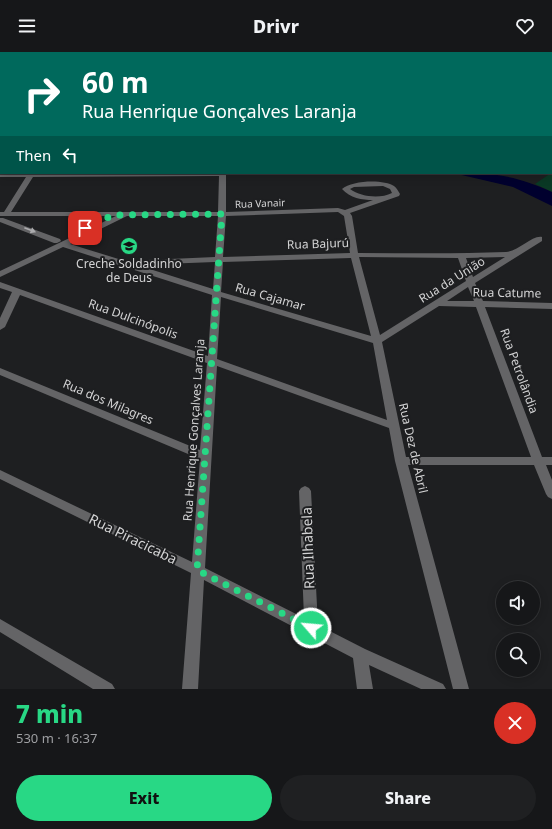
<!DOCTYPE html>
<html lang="en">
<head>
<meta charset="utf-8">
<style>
	:root { --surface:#161719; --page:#1f2022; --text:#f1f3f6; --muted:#9e9fa2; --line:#353638; --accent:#28d885 }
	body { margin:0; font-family:"Noto Sans",sans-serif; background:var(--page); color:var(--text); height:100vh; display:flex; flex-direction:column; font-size:15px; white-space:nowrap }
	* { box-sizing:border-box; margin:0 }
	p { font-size:13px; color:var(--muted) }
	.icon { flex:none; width:22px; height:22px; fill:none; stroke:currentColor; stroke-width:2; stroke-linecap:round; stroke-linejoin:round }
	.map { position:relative; height:637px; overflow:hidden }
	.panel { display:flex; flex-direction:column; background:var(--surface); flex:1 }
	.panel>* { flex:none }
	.hud { position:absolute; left:0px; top:0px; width:552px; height:122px; box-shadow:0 2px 10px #0003,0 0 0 1px var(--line); background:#00695c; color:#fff; overflow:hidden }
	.fabs { position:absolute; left:496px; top:529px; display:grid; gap:8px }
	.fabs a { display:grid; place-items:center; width:44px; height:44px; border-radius:50%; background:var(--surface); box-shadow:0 2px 10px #0003,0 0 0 1px var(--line); font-size:20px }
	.pin { position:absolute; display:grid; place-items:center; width:34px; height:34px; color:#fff; margin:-17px; border-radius:8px; box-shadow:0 2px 6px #0006 }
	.me { position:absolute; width:44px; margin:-22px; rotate:297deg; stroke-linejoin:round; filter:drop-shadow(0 0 3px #0008) }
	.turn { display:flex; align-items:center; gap:14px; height:84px; padding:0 16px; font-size:18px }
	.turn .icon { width:52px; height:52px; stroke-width:2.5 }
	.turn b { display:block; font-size:28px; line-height:34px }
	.then { display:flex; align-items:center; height:38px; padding:0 16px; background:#0003; gap:8px; font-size:15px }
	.round { display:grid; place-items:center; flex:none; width:42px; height:42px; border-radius:21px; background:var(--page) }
	.overview { display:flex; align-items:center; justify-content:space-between; height:68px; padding:0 16px }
	h1 { font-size:24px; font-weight:800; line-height:30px; color:var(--accent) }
	.action { display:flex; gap:8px; margin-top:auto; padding:8px 16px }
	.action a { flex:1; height:46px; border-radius:24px; background:var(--accent); color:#111; font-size:16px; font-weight:800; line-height:46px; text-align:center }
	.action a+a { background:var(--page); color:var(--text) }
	header { display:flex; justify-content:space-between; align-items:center; height:52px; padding:0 16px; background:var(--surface); font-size:18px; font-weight:800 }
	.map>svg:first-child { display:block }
</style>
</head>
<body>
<header><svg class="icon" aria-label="menu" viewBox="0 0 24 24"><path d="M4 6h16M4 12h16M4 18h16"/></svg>Drivr<svg class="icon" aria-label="heart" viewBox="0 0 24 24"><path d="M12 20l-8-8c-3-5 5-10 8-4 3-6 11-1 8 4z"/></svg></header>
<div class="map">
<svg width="552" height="637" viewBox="0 0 552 637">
	<rect width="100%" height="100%" fill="#1e1f21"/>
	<!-- green -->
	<path fill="#0a3925" d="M0,0H283L1,1L0,27Z
		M369,0H552V74L551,1Z
		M552,120V140L535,132L551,121Z"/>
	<!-- water -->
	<path fill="#00002e" d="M453,121C493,121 515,123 552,140V154L513,135Z"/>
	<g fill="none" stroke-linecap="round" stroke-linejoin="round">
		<!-- path -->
		<path stroke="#767678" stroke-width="1" stroke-dasharray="1 1" stroke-linecap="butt" d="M347,0L349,1
			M363,1L366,0"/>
		<!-- minor -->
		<path fill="#646466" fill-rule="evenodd" d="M0,49H1V53H0Z
			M0,66H1V70H0Z
			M0,90H1V94H0Z
			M0,121H226V160L338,156L345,158L373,148C362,148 350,146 342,137C352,128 384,127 394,134C397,136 398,139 400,142L399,144L350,161L352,164L358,201C407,201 456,202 506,200C519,199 532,183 542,185V189L475,231L483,249L552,251V257L485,255L542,405H552V413H546L552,428V447L548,445L546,442L534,413H408L469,637H453L395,409L389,376L217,314L205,516L304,566L299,439L301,436L305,434L309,436L311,439L318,573L365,597L443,632L446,637H421L369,613L373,637H357L353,606L204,528L198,637H182L191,521L0,427V418L192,510L200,407L0,323V316L200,398L207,311L20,243L5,275L0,278V266L12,240L0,236V230L208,304L212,243L63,195L0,225V219L116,164H0V160H4L26,125H0ZM219,124L218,160H11L33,125ZM383,134L390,137L392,141C380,147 361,145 350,137L354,135ZM338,160L344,164L350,201L223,205L226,164ZM127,164H218L215,205L125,209L70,192ZM359,205L458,206L466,229L380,283ZM505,205L473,225L466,206ZM351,206L371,284L221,240L223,210ZM215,210L213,237L137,213ZM468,235L474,249H447ZM221,245L373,291L387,368L217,307ZM439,254L476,255L531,405H406L382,290Z
			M3,166L60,187L61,189L57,191H54L0,170V166Z
			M0,567L112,632L115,637H93L0,580Z"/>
	</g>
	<!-- one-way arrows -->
	<defs><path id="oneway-solid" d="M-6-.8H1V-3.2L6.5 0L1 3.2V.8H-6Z"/></defs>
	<use fill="#acacae" href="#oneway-solid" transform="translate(30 178) rotate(21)"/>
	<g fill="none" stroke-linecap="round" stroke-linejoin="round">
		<!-- route -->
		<path stroke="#28d885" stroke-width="7" stroke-dasharray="0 12.6" d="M85,176L113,163L222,162L197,518L311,576"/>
	</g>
	<!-- icons -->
	<defs>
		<g id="school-disc" transform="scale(0.9)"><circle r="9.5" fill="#28d885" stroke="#1e1f21"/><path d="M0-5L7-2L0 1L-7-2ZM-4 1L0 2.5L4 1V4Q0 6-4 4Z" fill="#111"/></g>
	</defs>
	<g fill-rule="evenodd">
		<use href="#school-disc" x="129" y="194"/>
	</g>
	<g text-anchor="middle" stroke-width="4" stroke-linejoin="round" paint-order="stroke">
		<!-- far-street labels -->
		<g font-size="10" fill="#d3d3d4" stroke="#1e1f21">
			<text transform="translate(260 151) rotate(-2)" y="4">Rua Vanair</text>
		</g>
		<!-- street labels -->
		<g font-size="12" fill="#d3d3d4" stroke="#1e1f21">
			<text transform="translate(318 192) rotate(-2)" y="4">Rua Bajurú</text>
			<text transform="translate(452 228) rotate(-32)" y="4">Rua da União</text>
			<text transform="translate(507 241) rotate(1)" y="4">Rua Catume</text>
			<text transform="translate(270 245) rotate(16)" y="4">Rua Cajamar</text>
			<text transform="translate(133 267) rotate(20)" y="4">Rua Dulcinópolis</text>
			<text transform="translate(519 319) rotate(70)" y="4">Rua Petrolândia</text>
			<text transform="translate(108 350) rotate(23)" y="4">Rua dos Milagres</text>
			<text transform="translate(194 378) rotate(-86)" y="4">Rua Henrique Gonçalves Laranja</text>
			<text transform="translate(413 396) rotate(77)" y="4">Rua Dez de Abril</text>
		</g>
		<!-- poi labels -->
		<g font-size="12" fill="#d3d3d4" stroke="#1e1f21">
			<text x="129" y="216">Creche Soldadinho<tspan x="129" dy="14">de Deus</tspan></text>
		</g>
		<!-- near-street labels -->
		<g font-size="14" fill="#d3d3d4" stroke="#1e1f21">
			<text transform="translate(133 487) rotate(26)" y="5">Rua Piracicaba</text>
			<text transform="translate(308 496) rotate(-92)" y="5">Rua Ilhabela</text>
		</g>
	</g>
</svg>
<div class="fabs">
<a><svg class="icon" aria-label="sound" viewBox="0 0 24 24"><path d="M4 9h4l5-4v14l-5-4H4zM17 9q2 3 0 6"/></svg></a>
<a><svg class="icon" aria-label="search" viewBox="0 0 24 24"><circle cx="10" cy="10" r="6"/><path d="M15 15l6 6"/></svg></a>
</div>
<div class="pin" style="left:85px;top:176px;background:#d93025"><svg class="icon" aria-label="arrive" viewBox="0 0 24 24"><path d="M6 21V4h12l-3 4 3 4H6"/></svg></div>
<svg class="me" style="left:311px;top:576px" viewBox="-20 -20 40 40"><circle r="17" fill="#28d885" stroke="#fff" stroke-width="3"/><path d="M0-11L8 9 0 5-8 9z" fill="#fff"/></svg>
<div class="hud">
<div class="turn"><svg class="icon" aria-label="right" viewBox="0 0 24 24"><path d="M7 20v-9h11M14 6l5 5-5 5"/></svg><div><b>60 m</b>Rua Henrique Gonçalves Laranja</div></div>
<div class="then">Then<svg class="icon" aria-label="left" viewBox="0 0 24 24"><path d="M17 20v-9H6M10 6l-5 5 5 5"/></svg></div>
</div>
</div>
<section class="panel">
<div class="overview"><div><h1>7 min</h1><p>530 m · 16:37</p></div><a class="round" style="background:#d93025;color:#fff"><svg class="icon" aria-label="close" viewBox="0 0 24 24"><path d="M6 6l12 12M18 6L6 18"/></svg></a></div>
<div class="action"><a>Exit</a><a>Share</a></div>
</section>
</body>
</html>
